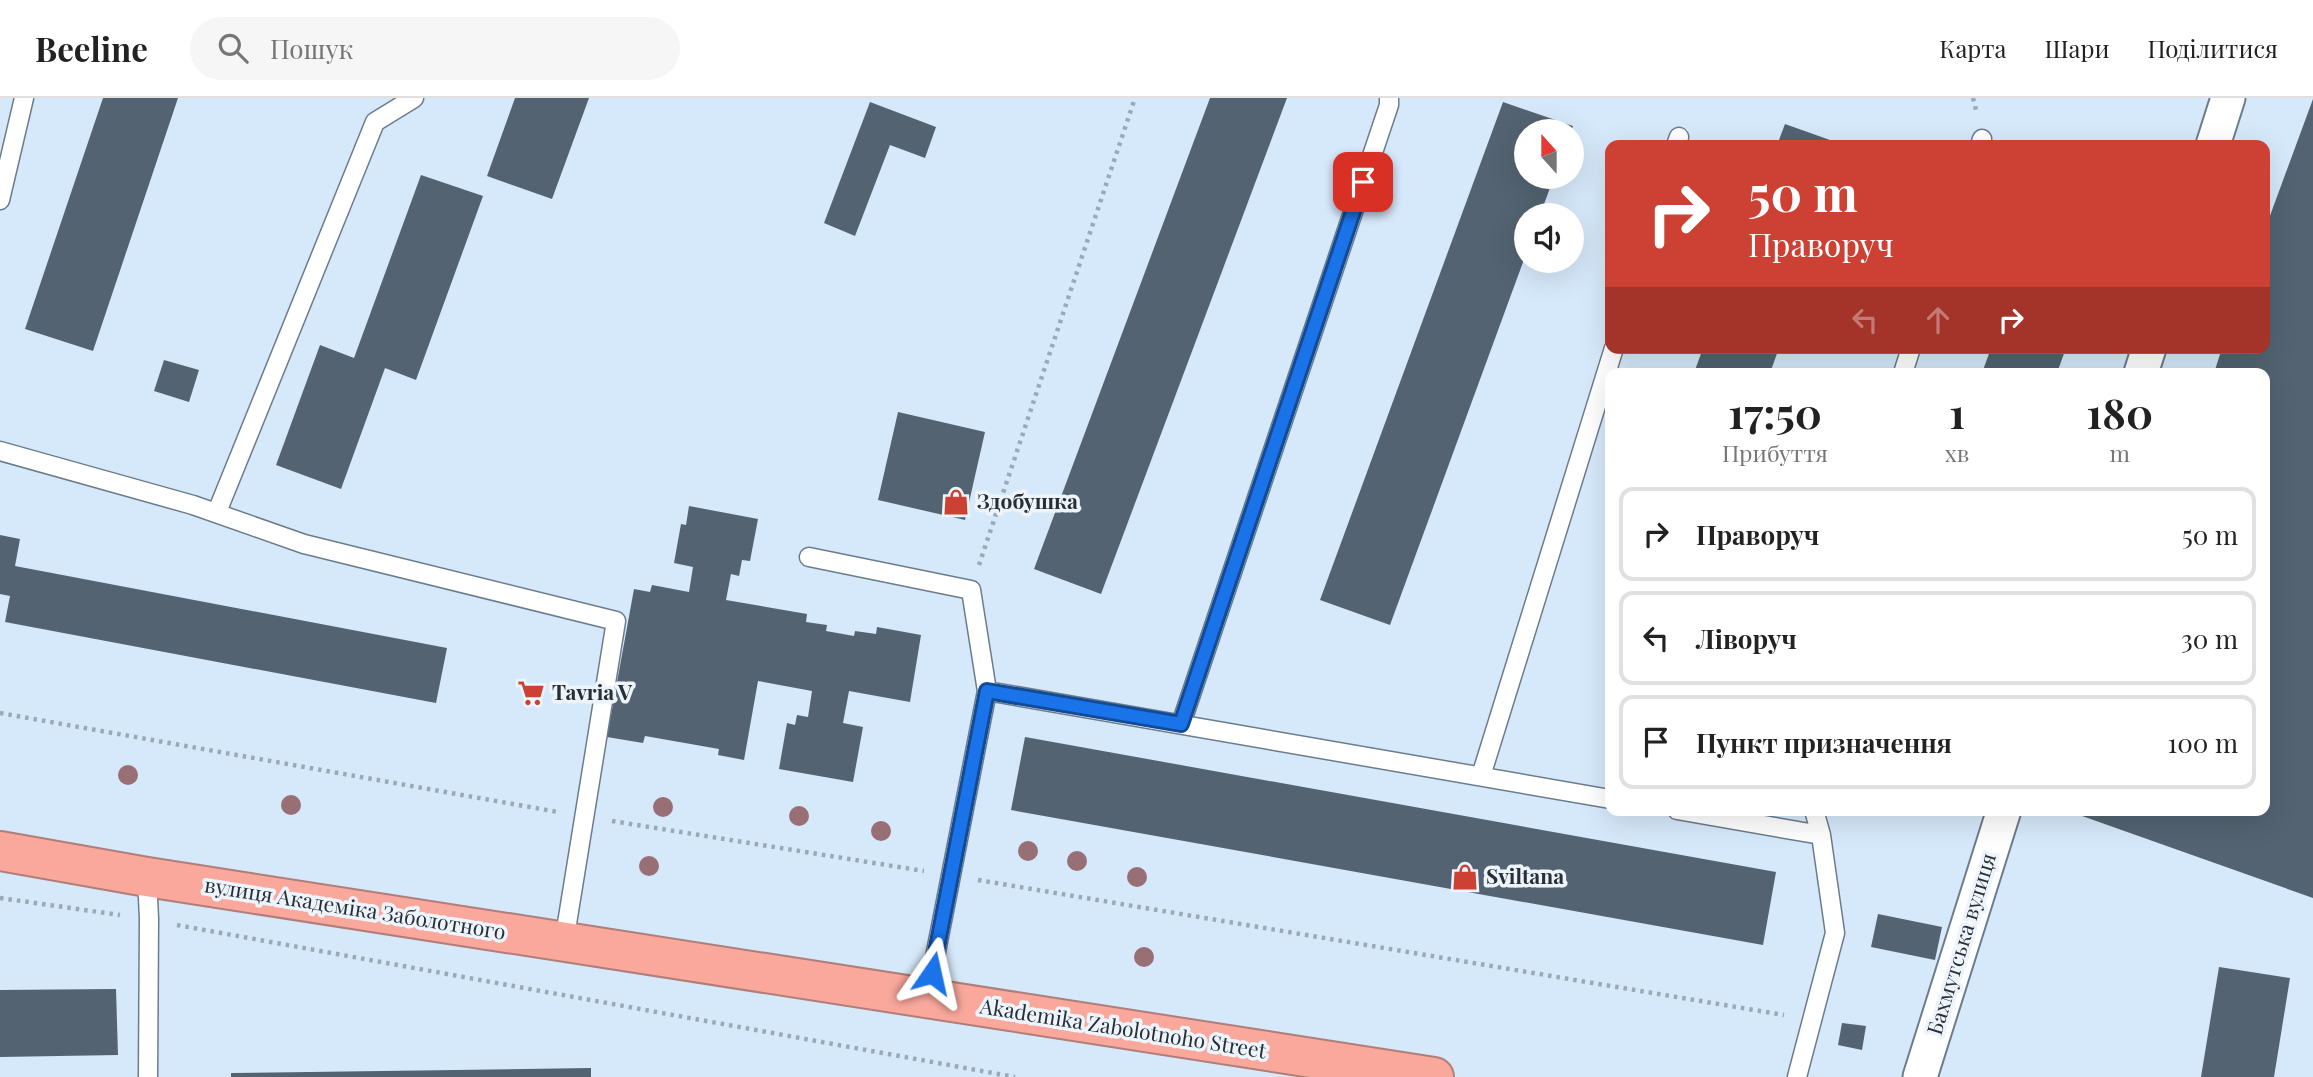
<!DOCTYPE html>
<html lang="uk">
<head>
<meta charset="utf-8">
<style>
	:root { --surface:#fff; --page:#f6f6f6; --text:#222; --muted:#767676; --line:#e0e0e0 }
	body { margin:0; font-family:"Playfair Display",serif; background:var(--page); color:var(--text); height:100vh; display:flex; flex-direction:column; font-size:26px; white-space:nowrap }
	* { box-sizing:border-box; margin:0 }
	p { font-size:23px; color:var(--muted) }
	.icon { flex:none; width:38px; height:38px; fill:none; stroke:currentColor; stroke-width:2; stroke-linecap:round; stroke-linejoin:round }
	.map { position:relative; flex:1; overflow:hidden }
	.details { position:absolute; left:1605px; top:270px; width:665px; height:448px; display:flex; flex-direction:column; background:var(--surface); border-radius:14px; box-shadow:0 7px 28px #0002 }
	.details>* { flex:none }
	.guide { position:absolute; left:1605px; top:42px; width:665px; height:214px; border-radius:14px; box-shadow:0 7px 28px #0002; background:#cd4034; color:#fff; overflow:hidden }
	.needle { width:46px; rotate:339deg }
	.buttons { position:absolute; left:1514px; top:21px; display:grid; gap:14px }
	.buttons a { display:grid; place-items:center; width:70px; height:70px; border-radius:50%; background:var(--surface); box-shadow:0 7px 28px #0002; font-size:35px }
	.pin { position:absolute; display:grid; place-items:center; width:60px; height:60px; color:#fff; margin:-30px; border-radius:14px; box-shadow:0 4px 10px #0006 }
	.me { position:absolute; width:77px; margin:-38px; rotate:11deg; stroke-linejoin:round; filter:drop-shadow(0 0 5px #0008) }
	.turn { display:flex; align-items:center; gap:24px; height:147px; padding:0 28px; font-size:32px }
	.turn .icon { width:91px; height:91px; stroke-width:2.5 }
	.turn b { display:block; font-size:49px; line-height:60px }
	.lanes { display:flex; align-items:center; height:66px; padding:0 28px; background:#0003; justify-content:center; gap:35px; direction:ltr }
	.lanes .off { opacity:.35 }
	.eta { display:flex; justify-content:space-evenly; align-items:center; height:119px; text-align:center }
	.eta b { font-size:42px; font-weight:700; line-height:49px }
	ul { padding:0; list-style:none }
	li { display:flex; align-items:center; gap:21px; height:94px; margin:0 14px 10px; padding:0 14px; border:4px solid var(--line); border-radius:14px }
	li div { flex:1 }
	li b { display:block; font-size:26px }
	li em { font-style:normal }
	header { display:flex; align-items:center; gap:42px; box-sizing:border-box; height:98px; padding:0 35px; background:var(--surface); border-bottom:2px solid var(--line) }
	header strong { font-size:33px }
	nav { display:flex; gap:38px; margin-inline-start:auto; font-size:24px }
	.search { width:490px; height:63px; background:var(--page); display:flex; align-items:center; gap:18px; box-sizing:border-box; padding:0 24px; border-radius:38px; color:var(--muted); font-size:26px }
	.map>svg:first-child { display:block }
</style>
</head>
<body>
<header>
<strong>Beeline</strong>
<div class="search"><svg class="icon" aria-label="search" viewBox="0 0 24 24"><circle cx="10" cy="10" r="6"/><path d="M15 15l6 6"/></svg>Пошук</div>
<nav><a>Карта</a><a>Шари</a><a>Поділитися</a></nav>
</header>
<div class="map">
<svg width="2313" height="979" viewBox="0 0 2313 979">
	<rect width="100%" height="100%" fill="#d6e9fa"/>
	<!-- building -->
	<path fill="#536371" d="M103,0H178L93,253L25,231Z
		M515,0H589L552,101L487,78Z
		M1210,0H1287L1101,496L1034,471Z
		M2313,1V800L2068,713L2264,712V275H2214L2222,250H2264V134Z
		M870,4L936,29L925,60L890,47L855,138L824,125Z
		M1503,4L1573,28L1571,33H1526V79H1554L1540,117H1526V156L1390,527L1320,502Z
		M1785,26L1844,47H1777Z
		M421,77L483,98L416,282L385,270L341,391L276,367L320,247L354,260Z
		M1703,250H1779L1770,275H1694Z
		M1991,250H2066L2057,275H1982Z
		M164,262L199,272L189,304L154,293Z
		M898,314L985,334L965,422L878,402Z
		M689,408L758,421L750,463L742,462L739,478L731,476L726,502L807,516L806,524L827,527L826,533L854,538L855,533L876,536L877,529L921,537L910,604L849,593L843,625L863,629L853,684L779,671L787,625L795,627L797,617L808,619L812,593L758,583L744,662L718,657L719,651L645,638L643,645L607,639L634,491L650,494L652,487L689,494L693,469L674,465L681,426L686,427Z
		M0,437L20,441L15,468L447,550L436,605L5,524L10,498L0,496Z
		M1025,639L1776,774L1763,847L1011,712Z
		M1878,816L1942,829L1935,862L1871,849Z
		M2219,869L2290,880L2274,979H2201Z
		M116,891L118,957L0,959V892Z
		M1842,925L1866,928L1862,952L1838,947Z
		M591,970V979H231V975Z"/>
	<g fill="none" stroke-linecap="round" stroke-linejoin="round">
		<!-- lane casing -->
		<g stroke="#6b7c8b" stroke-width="21">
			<path id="lane" d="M1676,47L1679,39
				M1980,47L1982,41
				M0,102L24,0
				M1903,275L1911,250
				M0,353L193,407L304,446L616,523L564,844
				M217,414L375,24L414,0
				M809,459L971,492L987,593L927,900
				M987,593L1610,701
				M1181,626L1389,7V0
				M1481,678L1614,250
				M1677,712L1821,737
				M147,779L149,821L148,979
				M1797,979L1835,835L1821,737L1814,712"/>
		</g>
		<!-- street casing -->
		<g stroke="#6b7c8b" stroke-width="37">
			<path id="street" d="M2213,47L2228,0
				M2141,275L2149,250
				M1920,979L2004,712"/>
		</g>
		<!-- highway casing -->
		<g stroke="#b07e78" stroke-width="42">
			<path id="highway" d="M0,753L147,779L1434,979"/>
		</g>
		<!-- path -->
		<path stroke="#9aa9b6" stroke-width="4.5" stroke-dasharray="3.5 5" stroke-linecap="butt" d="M1973,0L1977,16
			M979,467L1135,0
			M0,615L558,714
			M612,723L924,773
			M978,782L1784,917
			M0,800L120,817
			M177,827L1015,979"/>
		<!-- lane -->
		<use href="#lane" stroke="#fff" stroke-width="18"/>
		<!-- street -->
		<use href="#street" stroke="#fff" stroke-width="33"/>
		<!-- highway -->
		<use href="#highway" stroke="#faa89c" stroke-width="38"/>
	</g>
	<!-- trees -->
	<g fill="#976f75">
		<circle cx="128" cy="677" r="10"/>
		<circle cx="291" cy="707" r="10"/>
		<circle cx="663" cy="709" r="10"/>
		<circle cx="799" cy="718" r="10"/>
		<circle cx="881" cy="733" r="10"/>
		<circle cx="1028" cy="753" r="10"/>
		<circle cx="1077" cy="763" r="10"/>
		<circle cx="649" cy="768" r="10"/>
		<circle cx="1137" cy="779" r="10"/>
		<circle cx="1144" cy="859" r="10"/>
	</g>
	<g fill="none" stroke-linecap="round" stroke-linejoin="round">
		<!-- route casing -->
		<g stroke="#114b97" stroke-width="18">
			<path id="route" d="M932,875L987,593L1181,626L1363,84"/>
		</g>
		<!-- route -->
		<use href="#route" stroke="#1a73e8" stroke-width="12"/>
	</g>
	<!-- icons -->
	<defs>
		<g id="shop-bare" transform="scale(2.1)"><path d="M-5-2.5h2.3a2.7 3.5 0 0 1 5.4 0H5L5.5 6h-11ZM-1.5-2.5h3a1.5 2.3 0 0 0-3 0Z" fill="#cd4034" stroke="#edf4fb" stroke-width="2.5" paint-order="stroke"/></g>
		<g id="supermarket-bare" transform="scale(2.1)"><path d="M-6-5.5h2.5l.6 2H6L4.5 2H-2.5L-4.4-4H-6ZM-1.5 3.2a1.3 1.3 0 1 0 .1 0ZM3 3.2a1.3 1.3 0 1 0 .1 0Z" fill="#cd4034" stroke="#edf4fb" stroke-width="2.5" paint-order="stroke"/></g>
	</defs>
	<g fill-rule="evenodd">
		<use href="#shop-bare" x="956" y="404"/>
		<use href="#supermarket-bare" x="531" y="595"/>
		<use href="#shop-bare" x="1465" y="779"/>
	</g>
	<g text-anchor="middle" stroke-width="7" stroke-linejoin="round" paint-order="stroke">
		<!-- poi labels -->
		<g font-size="21" font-weight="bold" fill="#272f35" stroke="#edf4fb" text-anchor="start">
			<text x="977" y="411">Здобушка</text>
			<text x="552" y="602">Tavria V</text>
			<text x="1486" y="786">Sviltana</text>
		</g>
		<!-- street labels -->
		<g font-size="21" fill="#272f35" stroke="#edf4fb">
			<text transform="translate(355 811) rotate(9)" y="7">вулиця Академіка Заболотного</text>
			<text transform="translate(1962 846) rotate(-73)" y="7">Бахмутська вулиця</text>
			<text transform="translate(1123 931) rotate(9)" y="7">Akademika Zabolotnoho Street</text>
		</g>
	</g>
</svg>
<div class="buttons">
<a><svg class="needle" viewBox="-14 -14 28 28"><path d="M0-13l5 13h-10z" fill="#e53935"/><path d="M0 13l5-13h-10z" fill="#767676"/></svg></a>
<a><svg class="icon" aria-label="sound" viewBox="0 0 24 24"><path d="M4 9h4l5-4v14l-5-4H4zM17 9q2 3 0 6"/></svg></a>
</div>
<div class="pin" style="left:1363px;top:84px;background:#d93025"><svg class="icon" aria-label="arrive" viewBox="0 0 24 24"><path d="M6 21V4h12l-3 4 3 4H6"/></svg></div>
<svg class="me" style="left:932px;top:875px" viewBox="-20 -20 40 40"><path d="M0-17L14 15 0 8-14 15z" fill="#1a73e8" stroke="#fff" stroke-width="4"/></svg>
<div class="guide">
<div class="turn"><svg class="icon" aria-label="right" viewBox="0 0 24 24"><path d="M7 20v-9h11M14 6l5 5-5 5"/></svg><div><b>50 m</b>Праворуч</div></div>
<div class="lanes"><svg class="icon off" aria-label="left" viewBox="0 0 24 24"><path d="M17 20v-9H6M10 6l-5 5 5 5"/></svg><svg class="icon off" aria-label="ahead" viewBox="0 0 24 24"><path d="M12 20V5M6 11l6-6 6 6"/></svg><svg class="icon" aria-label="right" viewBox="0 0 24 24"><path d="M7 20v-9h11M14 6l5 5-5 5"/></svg></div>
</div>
<section class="details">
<div class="eta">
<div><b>17:50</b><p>Прибуття</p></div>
<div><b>1</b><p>хв</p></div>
<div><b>180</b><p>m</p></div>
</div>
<ul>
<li><svg class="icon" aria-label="right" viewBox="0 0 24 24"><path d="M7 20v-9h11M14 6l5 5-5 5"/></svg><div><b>Праворуч</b></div><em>50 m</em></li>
<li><svg class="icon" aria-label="left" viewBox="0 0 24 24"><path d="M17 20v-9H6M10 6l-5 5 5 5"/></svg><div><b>Ліворуч</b></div><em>30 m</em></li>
<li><svg class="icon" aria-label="arrive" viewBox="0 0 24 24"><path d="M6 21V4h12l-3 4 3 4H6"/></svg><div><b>Пункт призначення</b></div><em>100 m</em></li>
</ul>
</section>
</div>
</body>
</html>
